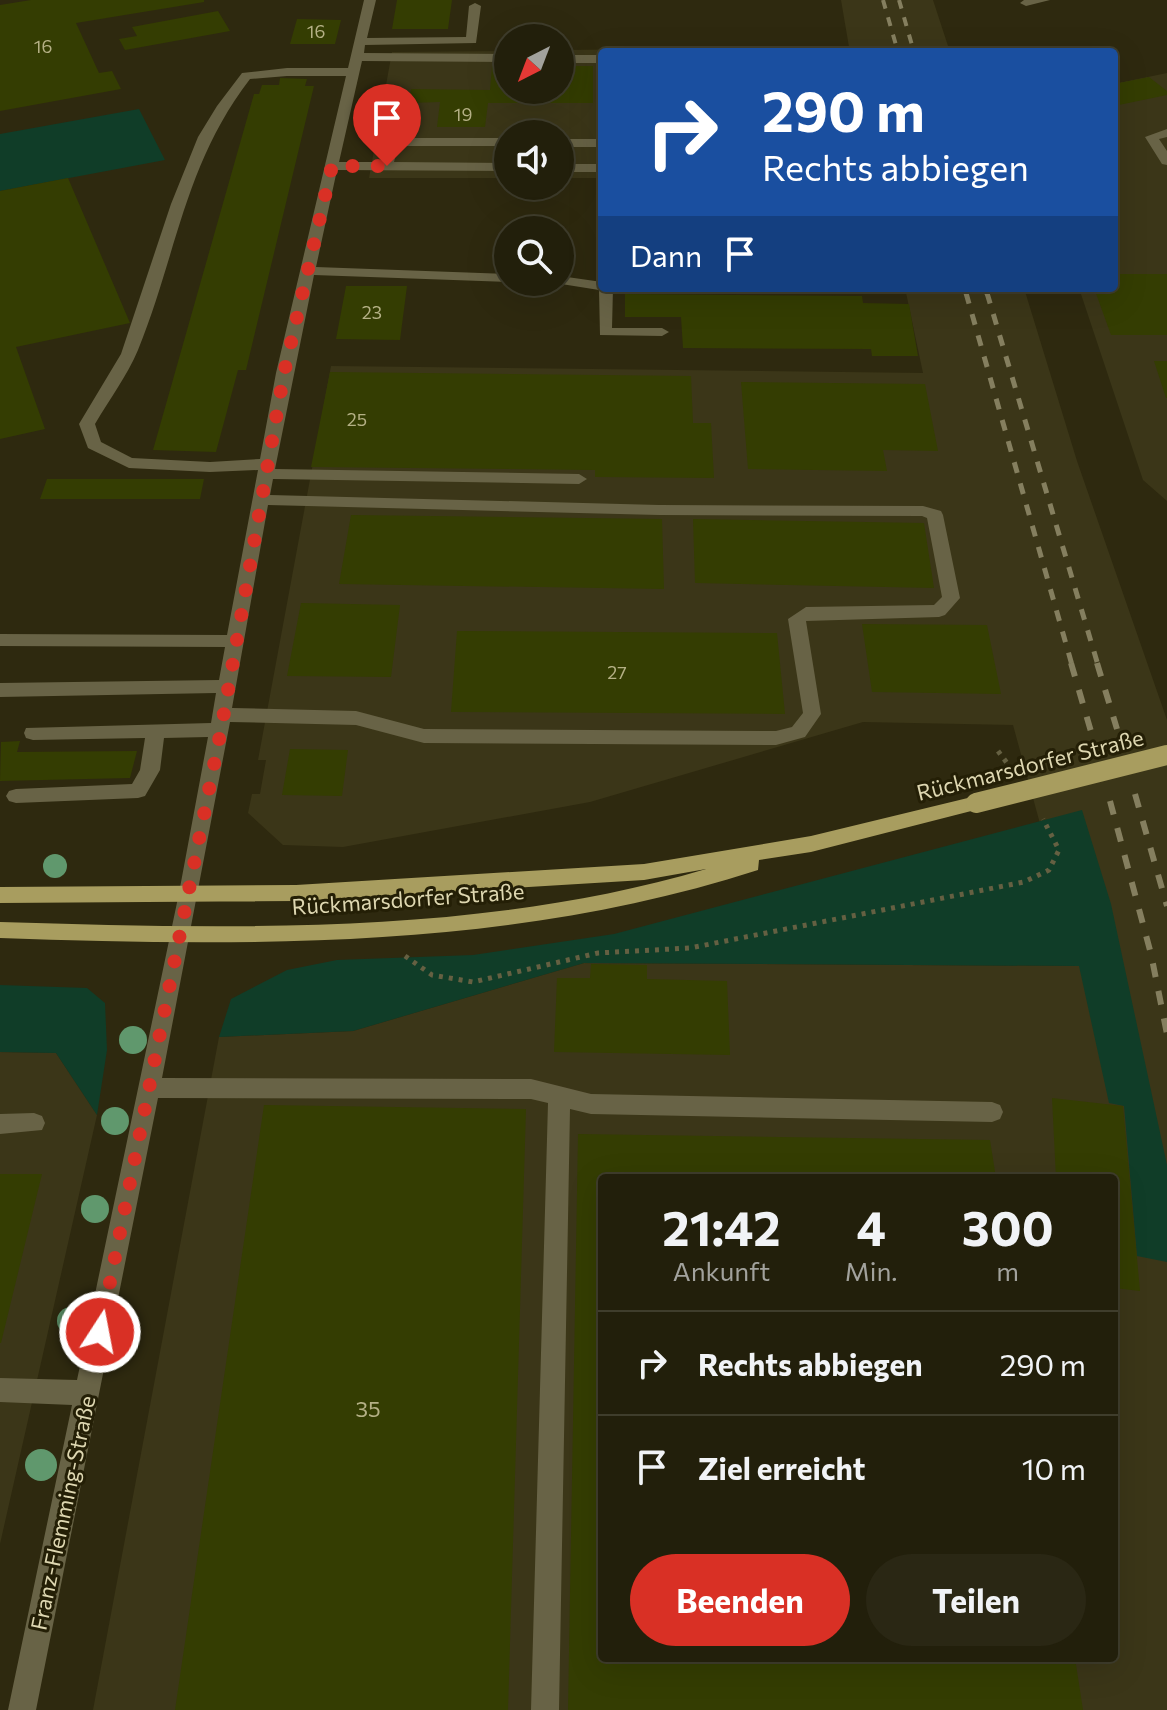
<!DOCTYPE html>
<html lang="de">
<head>
<meta charset="utf-8">
<style>
	:root { --surface:#221f0b; --page:#2a2714; --text:#f1f3f6; --muted:#a2a29d; --line:#3f3d2c; --accent:#d93025 }
	body { margin:0; font-family:Commissioner,sans-serif; background:var(--page); color:var(--text); height:100vh; display:flex; flex-direction:column; font-size:30px; white-space:nowrap }
	* { box-sizing:border-box; margin:0 }
	p { font-size:26px; color:var(--muted) }
	.icon { flex:none; width:44px; height:44px; fill:none; stroke:currentColor; stroke-width:2; stroke-linecap:round; stroke-linejoin:round }
	.map { position:relative; flex:1; overflow:hidden }
	.drawer { position:absolute; left:598px; top:1174px; width:520px; height:488px; display:flex; flex-direction:column; background:var(--surface); border-radius:8px; box-shadow:0 8px 32px #0002,0 0 0 2px var(--line) }
	.drawer>* { flex:none }
	.hud { position:absolute; left:598px; top:48px; width:520px; height:244px; border-radius:8px; box-shadow:0 8px 32px #0002,0 0 0 2px var(--line); background:#1a4fa0; color:#fff; overflow:hidden }
	.needle { width:52px; rotate:222deg }
	.fabs { position:absolute; left:494px; top:24px; display:grid; gap:16px }
	.fabs a { display:grid; place-items:center; width:80px; height:80px; border-radius:50%; background:var(--surface); box-shadow:0 8px 32px #0002,0 0 0 2px var(--line); font-size:40px }
	.pin { position:absolute; display:grid; place-items:center; width:68px; height:68px; color:#fff; margin:-82px -34px; border-radius:50% 50% 50% 0; rotate:-45deg; box-shadow:0 0 8px #0007 }
	.pin .icon { rotate:45deg }
	.me { position:absolute; width:88px; margin:-44px; rotate:11deg; stroke-linejoin:round; filter:drop-shadow(0 0 6px #0008) }
	.turn { display:flex; align-items:center; gap:28px; height:168px; padding:0 32px; font-size:36px }
	.turn .icon { width:104px; height:104px; stroke-width:2.5 }
	.turn b { display:block; font-size:56px; line-height:68px }
	.then { display:flex; align-items:center; height:76px; padding:0 32px; background:#0003; gap:16px; font-size:30px }
	.eta { display:flex; justify-content:space-evenly; align-items:center; height:136px; text-align:center }
	.eta b { font-size:48px; font-weight:700; line-height:56px }
	.action { display:flex; gap:16px; margin-top:auto; padding:16px 32px }
	.action a { flex:1; height:92px; border-radius:48px; background:var(--accent); color:#fff; font-size:32px; font-weight:700; line-height:92px; text-align:center }
	.action a+a { background:var(--page); color:var(--text) }
	ul { padding:0; list-style:none }
	li { display:flex; align-items:center; gap:24px; height:104px; padding:0 32px; border-top:2px solid var(--line) }
	li div { flex:1 }
	li b { display:block; font-size:30px }
	li em { font-style:normal }
	.map>svg:first-child { display:block }
</style>
</head>
<body>
<div class="map">
<svg width="1167" height="1710" viewBox="0 0 1167 1710">
	<rect width="100%" height="100%" fill="#2e290f"/>
	<!-- built -->
	<path fill="#3b3618" fill-rule="evenodd" d="M841,0H933L950,52H602V178H560V134H508V178H369L392,52L508,51V90H560V50L849,47Z
		M1167,73V501L1143,480L1079,288H1114V84Z
		M905,288H1024L1077,461L1167,720V1710H93L219,1037L353,1031L584,963L1079,966L1013,725L863,722L590,802L343,847L283,845L248,813L252,794H260L266,760H258L331,366L923,373ZM602,1178H1114V1658H602Z
		M0,1052L56,1053L97,1115L0,1544Z"/>
	<!-- green -->
	<path fill="#103d28" d="M139,109L165,160L0,191V134Z
		M1082,810L1111,904L1167,1165V1262L1137,1256L1124,1106L1109,1103L1079,966L584,963L353,1031L219,1037L231,999L287,970L337,960L473,955L614,934Z
		M0,985L87,988L105,1003L107,1050L97,1115L56,1053L0,1052Z"/>
	<!-- building -->
	<path fill="#343d02" d="M31,0H204V2L76,23L99,73L112,71L121,89L0,111V5Z
		M397,0H452L448,29H392Z
		M218,11L230,31L125,50L119,39L137,36L132,27Z
		M297,19L341,20L335,44H290Z
		M492,66H508V90H560V66H593V103H488L485,127H437L440,102L409,103L411,89L490,90Z
		M1149,77L1167,91V95L1114,106V84Z
		M280,78L307,79L305,86H314L246,370H238L216,452L153,450L254,94H259L262,85H279Z
		M68,178L130,323L16,347L45,429L0,439V191Z
		M1114,274H1167V335H1111L1094,288H1114Z
		M346,286H407L400,340L336,339Z
		M625,294L862,296L863,303L909,304L918,356H872L871,349L683,348L681,317H625Z
		M1154,361H1167V398H1166Z
		M330,372L691,376L693,423H711L714,478L595,477V470L311,467Z
		M741,382L925,384L938,451L883,450L887,471L748,469Z
		M47,479H204L200,499H40Z
		M351,515L662,519L664,589L339,584Z
		M693,519L924,523L934,588L695,583Z
		M301,603L400,605L391,677L287,676Z
		M862,624L987,625L1001,694L872,692Z
		M457,631L777,633L785,714L451,712Z
		M20,741L17,752L137,751L130,778L0,781L1,742Z
		M290,749L348,750L342,796L282,795Z
		M591,964L647,965V979L727,981L730,1055L554,1052L557,978H590Z
		M1052,1098L1123,1106L1140,1291L1114,1288V1178H1056Z
		M264,1105L526,1109L508,1710H175Z
		M578,1134L990,1140L996,1178H602V1658H1075L1083,1710H568Z
		M0,1174H42L1,1343H0Z"/>
	<g fill="none" stroke-linecap="round" stroke-linejoin="round">
		<!-- path -->
		<path stroke="#656042" stroke-width="5" stroke-dasharray="4 6" stroke-linecap="butt" d="M998,751L1007,763
			M405,956L432,975L473,982L598,953L690,948L1024,882L1049,870L1059,850L1043,819"/>
		<!-- minor -->
		<path fill="#686346" fill-rule="evenodd" d="M364,0H376L367,38L466,37L469,6L475,3L481,6L476,43L365,45L364,53L508,54V62L362,61L339,162H381L386,142L392,138H508V146H398L394,162L508,163V171L337,170L316,267L508,274L509,282L314,275L275,469L579,474L587,479L579,484L273,479L270,495L659,505L923,506L941,511L943,515L960,598L945,615L939,617L806,621L821,714L805,737L776,745L424,743L356,725L230,722L162,1078L531,1079L591,1094L992,1102L1000,1105L1003,1112L1000,1119L992,1122L591,1114L570,1109L559,1710H531L548,1103L531,1099L158,1098L36,1710H8L72,1405L0,1402V1378L77,1380L179,893L208,737L164,738L160,770L145,796L138,798L16,803L9,801L6,796L9,791L16,789L132,784L140,770L145,738L33,740L26,738L24,733L26,728L211,723L216,693L0,697V683L219,680L225,647L0,646V634L227,635L258,470L210,472L129,468L88,448L79,424L121,354L171,204L198,137L217,106L242,73L287,68H348ZM287,76H346L276,373L260,459L210,462L132,458L101,442L95,424C109,400 127,376 138,350C177,254 184,165 250,79ZM268,505L659,515L922,516L927,518L942,597L934,605L806,607L788,619L803,713L792,727L776,731L424,729L356,711L232,708Z
			M1050,0L1026,6L1020,3L1024,0Z
			M560,55H602V63H560Z
			M1167,129V137L1159,139L1167,151V165L1162,164L1145,137Z
			M560,139H602V147H560Z
			M560,164H602V172H560Z
			M560,276L602,282V288H613L612,328H662L669,332L662,336L600,335L599,290L555,283L560,282Z
			M34,1113L42,1116L45,1123L42,1130L0,1134V1114Z"/>
		<!-- major -->
		<path fill="#a89d5f" fill-rule="evenodd" d="M976,796L983,798L986,803L983,808L811,852L759,860L758,870C514,949 254,947 0,938V922C233,929 480,936 706,869L644,880L296,901L0,903V887L296,885L644,864L811,836Z"/>
		<!-- rail-far2 -->
		<path stroke="#857f5f" stroke-width="4" stroke-dasharray="9 9" stroke-linecap="butt" d="M883,0L898,52
			M899,0L914,52
			M965,288L967,295
			M985,288L987,295"/>
		<!-- rail-far1 -->
		<path stroke="#857f5f" stroke-width="5" stroke-dasharray="11 11" stroke-linecap="butt" d="M966,293L1072,665
			M987,293L1098,665"/>
		<!-- rail -->
		<path stroke="#857f5f" stroke-width="6" stroke-dasharray="14 14" stroke-linecap="butt" d="M1071,663L1092,735
			M1097,663L1117,729
			M1135,794L1167,906
			M1110,801L1151,954L1167,1034"/>
		<!-- major-bridge -->
		<path stroke="#a89d5f" stroke-width="20" d="M976,803L1167,755"/>
	</g>
	<!-- trees -->
	<g fill="#60986d">
		<circle cx="55" cy="866" r="12"/>
		<circle cx="133" cy="1040" r="14"/>
		<circle cx="115" cy="1121" r="14"/>
		<circle cx="95" cy="1209" r="14"/>
		<circle cx="71" cy="1321" r="14"/>
		<circle cx="41" cy="1465" r="16"/>
	</g>
	<g fill="none" stroke-linecap="round" stroke-linejoin="round">
		<!-- route -->
		<path stroke="#d93025" stroke-width="14" stroke-dasharray="0 25.2" d="M100,1332L221,730L284,373L332,166H387"/>
	</g>
	<g text-anchor="middle" stroke-width="6" stroke-linejoin="round" paint-order="stroke">
		<!-- number labels -->
		<g font-size="18" fill="#b4b085">
			<text x="316" y="38">16</text>
			<text x="43" y="53">16</text>
			<text x="463" y="121">19</text>
			<text x="372" y="319">23</text>
			<text x="357" y="426">25</text>
			<text x="617" y="679">27</text>
		</g>
		<!-- street labels -->
		<g font-size="22" fill="#ded7b1" stroke="#241f06">
			<text transform="translate(1030 765) rotate(-14)" y="8">Rückmarsdorfer Straße</text>
			<text transform="translate(408 899) rotate(-4)" y="8">Rückmarsdorfer Straße</text>
			<text transform="translate(63 1513) rotate(-78)" y="8">Franz-Flemming-Straße</text>
		</g>
		<!-- near-number labels -->
		<g font-size="22" fill="#b4b085">
			<text x="368" y="1417">35</text>
		</g>
	</g>
</svg>
<div class="fabs">
<a><svg class="needle" viewBox="-14 -14 28 28"><path d="M0-13l5 13h-10z" fill="#e53935"/><path d="M0 13l5-13h-10z" fill="#a2a29d"/></svg></a>
<a><svg class="icon" aria-label="sound" viewBox="0 0 24 24"><path d="M4 9h4l5-4v14l-5-4H4zM17 9q2 3 0 6"/></svg></a>
<a><svg class="icon" aria-label="search" viewBox="0 0 24 24"><circle cx="10" cy="10" r="6"/><path d="M15 15l6 6"/></svg></a>
</div>
<div class="pin" style="left:387px;top:166px;background:#d93025"><svg class="icon" aria-label="arrive" viewBox="0 0 24 24"><path d="M6 21V4h12l-3 4 3 4H6"/></svg></div>
<svg class="me" style="left:100px;top:1332px" viewBox="-20 -20 40 40"><circle r="17" fill="#d93025" stroke="#fff" stroke-width="3"/><path d="M0-11L8 9 0 5-8 9z" fill="#fff"/></svg>
<div class="hud">
<div class="turn"><svg class="icon" aria-label="right" viewBox="0 0 24 24"><path d="M7 20v-9h11M14 6l5 5-5 5"/></svg><div><b>290 m</b>Rechts abbiegen</div></div>
<div class="then">Dann<svg class="icon" aria-label="arrive" viewBox="0 0 24 24"><path d="M6 21V4h12l-3 4 3 4H6"/></svg></div>
</div>
<section class="drawer">
<div class="eta">
<div><b>21:42</b><p>Ankunft</p></div>
<div><b>4</b><p>Min.</p></div>
<div><b>300</b><p>m</p></div>
</div>
<ul>
<li><svg class="icon" aria-label="right" viewBox="0 0 24 24"><path d="M7 20v-9h11M14 6l5 5-5 5"/></svg><div><b>Rechts abbiegen</b></div><em>290 m</em></li>
<li><svg class="icon" aria-label="arrive" viewBox="0 0 24 24"><path d="M6 21V4h12l-3 4 3 4H6"/></svg><div><b>Ziel erreicht</b></div><em>10 m</em></li>
</ul>
<div class="action"><a>Beenden</a><a>Teilen</a></div>
</section>
</div>
</body>
</html>
